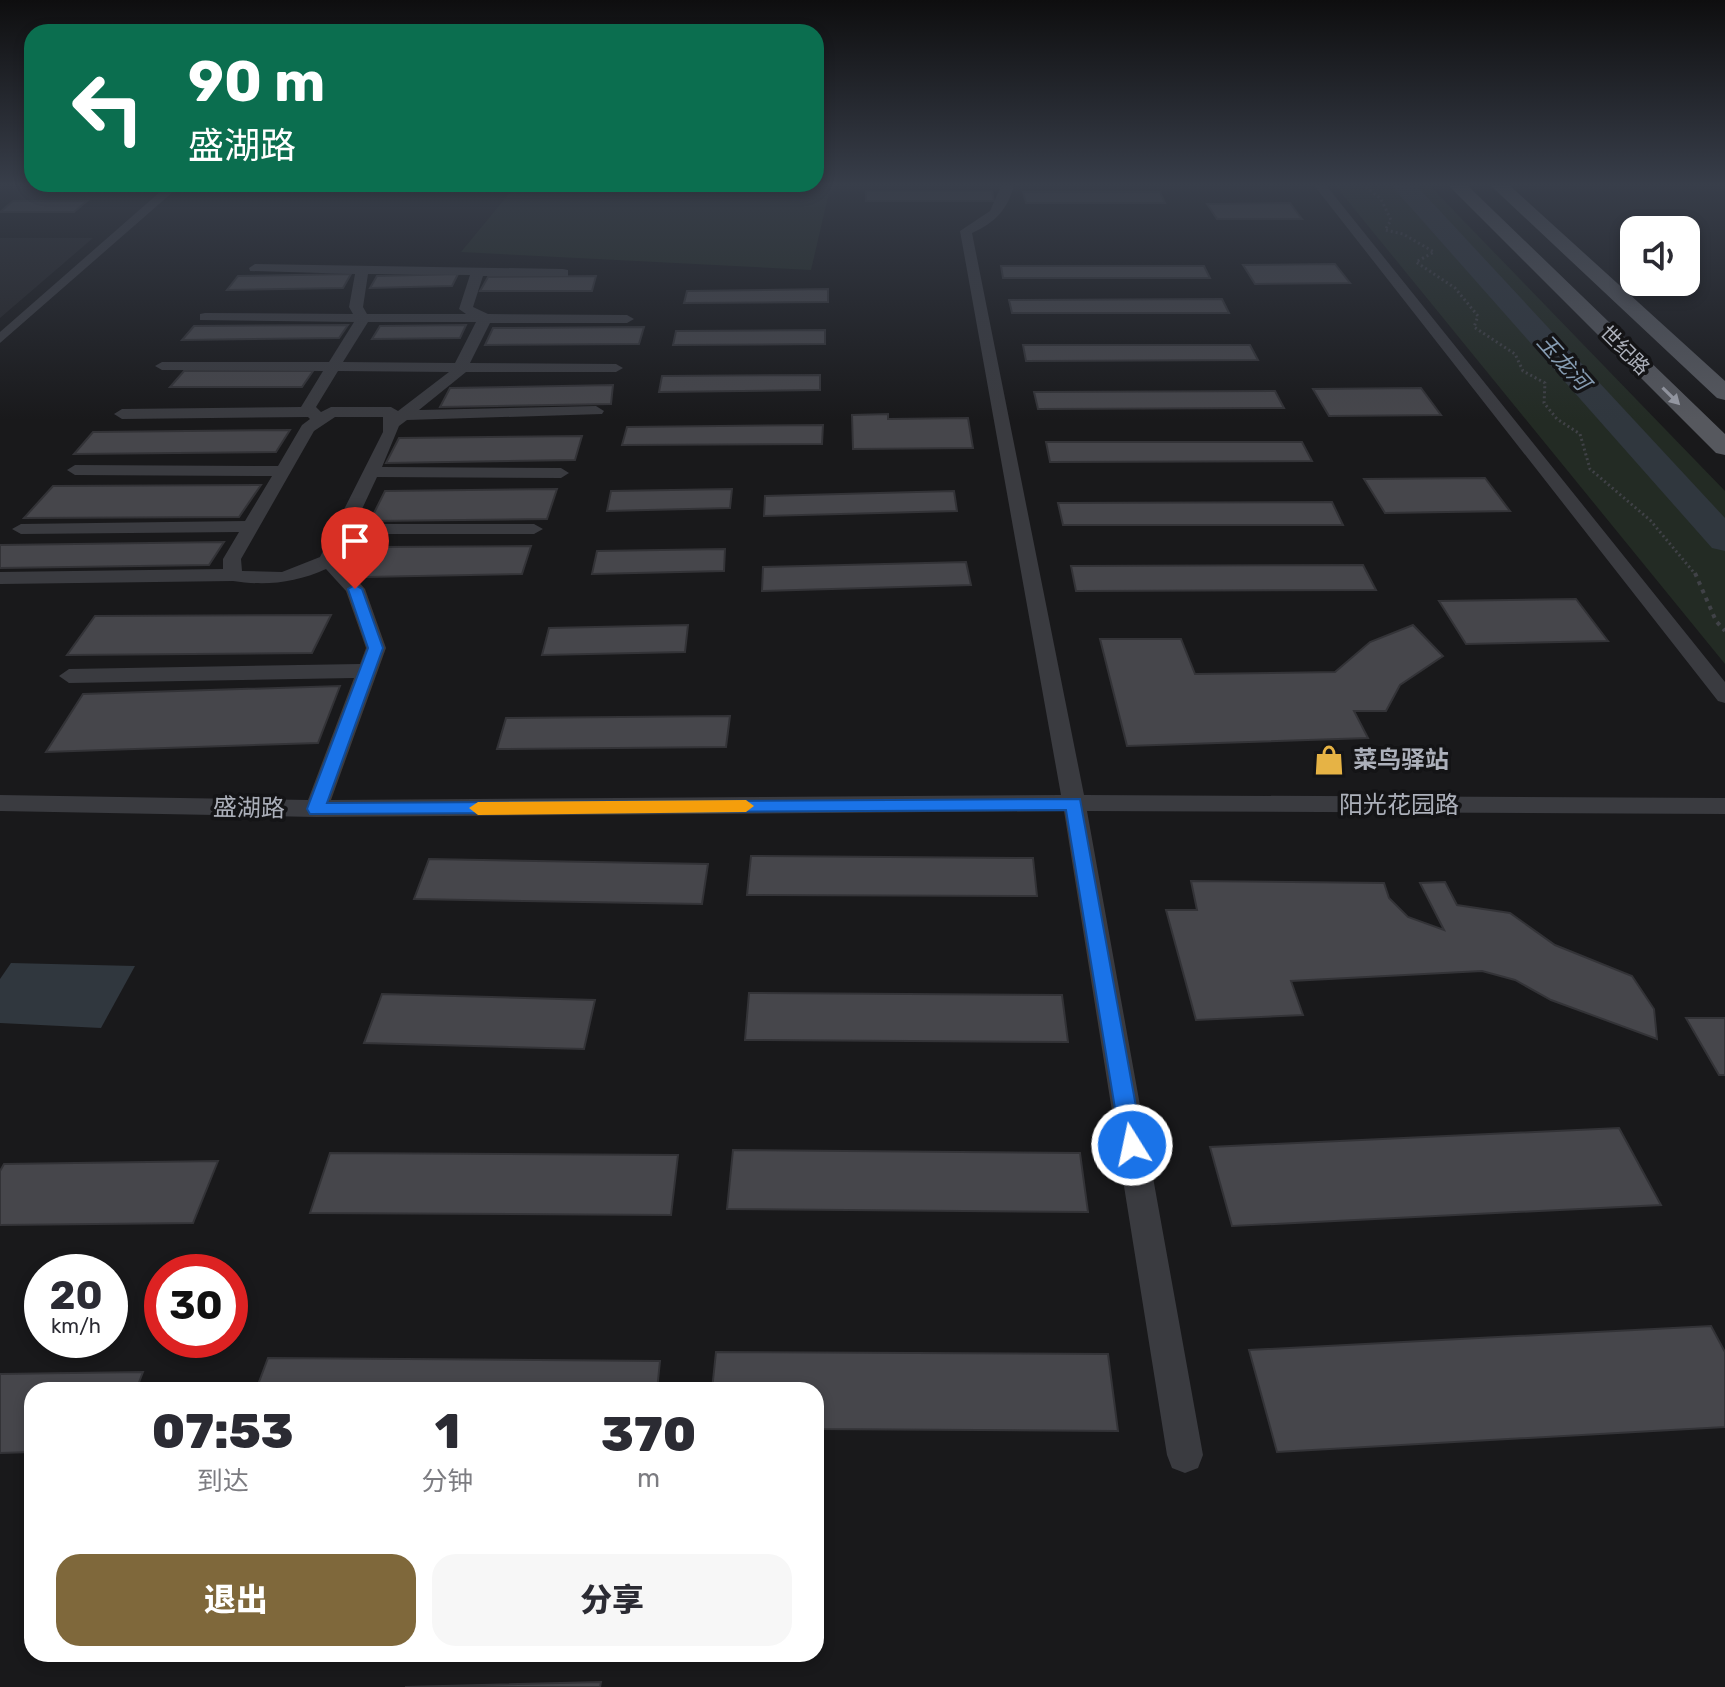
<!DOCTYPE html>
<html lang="zh">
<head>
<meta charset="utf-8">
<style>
	:root { --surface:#fff; --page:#f7f7f7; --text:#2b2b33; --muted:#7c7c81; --accent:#7f683b }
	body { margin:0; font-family:Rubik,"Noto Sans SC",sans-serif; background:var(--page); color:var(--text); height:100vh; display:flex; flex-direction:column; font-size:30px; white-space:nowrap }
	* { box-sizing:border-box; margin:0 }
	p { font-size:26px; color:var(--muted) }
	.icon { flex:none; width:44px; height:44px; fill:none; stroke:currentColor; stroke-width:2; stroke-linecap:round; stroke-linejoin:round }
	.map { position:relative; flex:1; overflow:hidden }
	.panel { position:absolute; left:24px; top:1382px; width:800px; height:280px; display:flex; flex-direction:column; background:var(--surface); border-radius:24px; box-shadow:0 4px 12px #0003 }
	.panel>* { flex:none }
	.hud { position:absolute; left:24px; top:24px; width:800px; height:168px; border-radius:24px; box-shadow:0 4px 12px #0003; background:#0b6e4f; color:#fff; overflow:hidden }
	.controls { position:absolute; left:1620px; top:216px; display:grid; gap:16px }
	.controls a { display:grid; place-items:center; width:80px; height:80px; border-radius:16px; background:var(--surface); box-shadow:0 4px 12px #0003; font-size:40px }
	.speed { position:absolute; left:24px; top:1254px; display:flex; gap:16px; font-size:40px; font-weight:700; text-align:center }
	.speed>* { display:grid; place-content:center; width:104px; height:104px; border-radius:50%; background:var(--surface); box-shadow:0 4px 12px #0003; line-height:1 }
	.speed small { font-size:20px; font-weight:400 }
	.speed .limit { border:12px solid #d22; background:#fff; color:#111 }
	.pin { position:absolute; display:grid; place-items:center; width:68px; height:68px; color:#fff; margin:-82px -34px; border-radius:50% 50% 50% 0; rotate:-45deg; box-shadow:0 0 8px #0007 }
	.pin .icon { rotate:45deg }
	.me { position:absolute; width:88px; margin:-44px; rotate:350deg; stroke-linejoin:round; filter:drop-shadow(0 0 6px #0008) }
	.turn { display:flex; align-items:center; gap:28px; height:168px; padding:0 32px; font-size:36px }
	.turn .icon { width:104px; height:104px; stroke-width:2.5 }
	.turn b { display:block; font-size:56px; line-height:68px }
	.eta { display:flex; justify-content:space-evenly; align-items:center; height:136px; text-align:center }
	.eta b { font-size:48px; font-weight:800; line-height:56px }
	.cta { display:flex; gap:16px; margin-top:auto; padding:16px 32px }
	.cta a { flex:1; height:92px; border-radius:24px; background:var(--accent); color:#fff; font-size:32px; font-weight:800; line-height:92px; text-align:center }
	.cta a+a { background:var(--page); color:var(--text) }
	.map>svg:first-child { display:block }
</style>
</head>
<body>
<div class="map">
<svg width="1725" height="1687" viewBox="0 0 1725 1687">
	<rect width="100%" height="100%" fill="#19191b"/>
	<!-- built -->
	<path fill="#252528" d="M0,238H93L0,318Z"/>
	<!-- green -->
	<path fill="#232b24" d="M517,184H831L811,270L461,252Z
		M1334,184H1428L1725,491V664Z"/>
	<!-- water -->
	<path fill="#30373e" d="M11,963L135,966L101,1028L0,1023V979Z"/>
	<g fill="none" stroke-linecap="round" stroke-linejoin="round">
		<!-- river -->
		<path fill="#30373e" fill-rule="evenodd" d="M1390,184H1415L1725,518V551L1712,548Z"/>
	</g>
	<!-- building -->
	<path fill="#46464b" stroke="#333337" stroke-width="2" d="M866,191H992L994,201H866Z
		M1023,192H1160L1165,203H1026Z
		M13,201H87L74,212H0Z
		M1290,203L1302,219H1217L1207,204Z
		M1335,264L1350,283L1255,284L1243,265Z
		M1001,266H1204L1210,278H1003Z
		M351,274L343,288L227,290L238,276Z
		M458,274L452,286L370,288L377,276Z
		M596,276L592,291H480L488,277Z
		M828,289V302L684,303L687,291Z
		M1222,299L1229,313H1012L1009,300Z
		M348,325L339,338L182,340L194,326Z
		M466,325L460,338L372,339L380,326Z
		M644,327L639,344L485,345L493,328Z
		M825,330V344L673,345L676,331Z
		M1023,345H1250L1258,360L1026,361Z
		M184,371H313L302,387H170Z
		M820,375V390L659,392L662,376Z
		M613,385L611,404L440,407L450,388Z
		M1421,388L1441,415L1329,416L1313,389Z
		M1275,391L1284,408L1038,409L1034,392Z
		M888,414V419L968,418L973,448L853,449L852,415Z
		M823,425L822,444L622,445L627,427Z
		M290,430L276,452L74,454L93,432Z
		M582,436L575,460L386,463L399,438Z
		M1046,442H1302L1312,461L1050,462Z
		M1485,478L1510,511L1385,513L1364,479Z
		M261,485L239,517L24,518L53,486Z
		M557,489L547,519L370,521L385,491Z
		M732,489L730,508L607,511L611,491Z
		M954,491L957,511L764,516L765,496Z
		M1332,502L1343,525H1063L1058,503Z
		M224,542L209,565L0,568V545Z
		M531,546L522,574L366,577L379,547Z
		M725,549L724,571L592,574L597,551Z
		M966,562L971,585L762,591L763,567Z
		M1363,565L1376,590L1076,591L1071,566Z
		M1576,599L1608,641L1466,644L1439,601Z
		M331,615L312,653L67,655L95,616Z
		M688,625L685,652L542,655L549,628Z
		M1413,625L1443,656L1400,685L1386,711H1354L1368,738L1127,746L1100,639H1181L1195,674L1335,672L1370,642Z
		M340,686L318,743L46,752L83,694Z
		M730,716L726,747L497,749L506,718Z
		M751,856L1033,858L1037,896L747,895Z
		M429,859L708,864L702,904L414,899Z
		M1191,881L1384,883L1389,898L1408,917L1444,930L1420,883L1445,882L1457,905L1510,913L1555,945L1632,976L1654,1009L1657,1039L1551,1000L1515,980L1482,971L1291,981L1303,1015L1196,1020L1166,910H1197Z
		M749,993L1062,995L1068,1042L745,1040Z
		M382,994L595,1000L584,1049L364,1043Z
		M1686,1018H1725V1075H1719Z
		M1619,1128L1661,1205L1232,1226L1210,1147Z
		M733,1150L1080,1153L1088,1212L727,1209Z
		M330,1153L678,1155L671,1215L310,1213Z
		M218,1161L193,1223L0,1225V1171L4,1164Z
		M1711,1326L1725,1352V1427L1277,1452L1249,1350Z
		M716,1352L1108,1354L1118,1431L816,1429V1390H712Z
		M268,1358L660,1361L657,1390H256Z
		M143,1372L136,1390H32V1452L0,1453V1374Z
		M601,1682L600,1687H405Z"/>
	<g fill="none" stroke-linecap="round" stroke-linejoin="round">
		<!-- path-far1 -->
		<path stroke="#404247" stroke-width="3" stroke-dasharray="2 3" stroke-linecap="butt" d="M1362,184L1381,199L1391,220L1385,230L1403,234L1434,252L1416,262L1455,288L1478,316L1474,327L1515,354L1523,371L1545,383L1544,403L1557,419L1580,434L1590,469L1650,520L1696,575"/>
		<!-- path -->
		<path stroke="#404247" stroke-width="4" stroke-dasharray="4 5" stroke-linecap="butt" d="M1695,573L1716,621L1725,631"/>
		<!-- minor -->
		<path fill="#3a3b40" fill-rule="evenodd" d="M169,184H182L0,343V332Z
			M1002,184H1014C1009,208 995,223 972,233L1084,795L1725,798V814L1087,811L1203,1455L1198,1468L1185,1473L1172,1468L1167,1455L1064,811L316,817L0,811V795L308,800L354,678L69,683L59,676L69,669L360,664L366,648L346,591L326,569C295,583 266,586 233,581L0,584V572L223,569V559L239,532L21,534L12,529L21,524L245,521L272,476L75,475L67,470L75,465L278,466L302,425L310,419L308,417L122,419L114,414L122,409L301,407L323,371L162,370L155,366L162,362H329L354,322L200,320V314L205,313L353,314L349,307L355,274L250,271L249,268L255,264L563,269L568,270V276H483L473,307L488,314L627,315L634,319L627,323H490L470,363L616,364L623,368L616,372H466L419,410L596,406L604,411L602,414L407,420L399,426L382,467L561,468L569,473L561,478L377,477L355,524H534L543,529L534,534H350L338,559L365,589L386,648L331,800L1061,795L960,231L990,211ZM368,274L470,275L459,309L466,314H367L363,307ZM368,322H476L455,363L343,362ZM338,371L449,372L398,411L391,407H331L321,412L316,407ZM335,417H383V432L320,557L282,572L242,571L241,559L314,431Z
			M1313,184H1325L1725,682V703L1718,701Z"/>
		<!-- primary -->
		<path fill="#56585e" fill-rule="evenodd" d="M1447,184H1466L1725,434V455L1716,453Z
			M1489,184H1508L1725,381V400L1717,398Z"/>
	</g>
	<!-- one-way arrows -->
	<defs><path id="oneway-solid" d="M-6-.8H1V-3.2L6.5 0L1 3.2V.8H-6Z" transform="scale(2)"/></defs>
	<use fill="#9b9ea8" href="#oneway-solid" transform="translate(1671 396) rotate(45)"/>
	<!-- sky -->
	<linearGradient id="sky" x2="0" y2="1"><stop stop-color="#0e0e0f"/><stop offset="0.44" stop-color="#383e4a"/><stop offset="1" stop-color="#383e4a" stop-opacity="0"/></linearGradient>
	<rect width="1725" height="420" fill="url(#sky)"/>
	<!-- route -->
	<path fill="#1a73e8" stroke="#114b97" stroke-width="2" d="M355,585L362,589L383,648L327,803L1080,799L1143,1145L1140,1152L1132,1155L1124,1152L1121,1145L1066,810L310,814L307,809L368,648L348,589Z"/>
	<!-- slow -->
	<path fill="#f59e0b" d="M746,800L754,806L746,812L478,815L469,808L478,802Z"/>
	<!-- icons -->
	<defs>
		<g id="shop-bare" transform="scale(2.4)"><path d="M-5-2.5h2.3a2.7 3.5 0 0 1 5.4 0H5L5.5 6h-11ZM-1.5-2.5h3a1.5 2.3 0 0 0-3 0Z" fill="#e6b345" stroke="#141416" stroke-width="2.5" paint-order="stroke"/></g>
	</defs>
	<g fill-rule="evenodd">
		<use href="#shop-bare" x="1329" y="760"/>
	</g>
	<g text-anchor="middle" stroke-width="7" stroke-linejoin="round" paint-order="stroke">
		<!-- far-street labels -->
		<g font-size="20" fill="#acb0ba" stroke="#141416">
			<text transform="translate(1625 350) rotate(45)" y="7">世纪路</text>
		</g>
		<!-- far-water labels -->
		<g font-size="22" font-style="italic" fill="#869cb2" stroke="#141416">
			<text transform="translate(1564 362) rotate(48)" y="8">玉龙河</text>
		</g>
		<!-- poi labels -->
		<g font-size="24" font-weight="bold" fill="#acb0ba" stroke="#141416" text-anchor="start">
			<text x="1353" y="768">菜鸟驿站</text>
		</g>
		<!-- street labels -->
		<g font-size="24" fill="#acb0ba" stroke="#141416">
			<text x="1399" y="813">阳光花园路</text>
			<text transform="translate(249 808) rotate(1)" y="8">盛湖路</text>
		</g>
	</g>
</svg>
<div class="controls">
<a><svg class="icon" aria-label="sound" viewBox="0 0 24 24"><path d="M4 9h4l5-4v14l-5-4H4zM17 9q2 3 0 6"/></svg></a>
</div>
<div class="speed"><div>20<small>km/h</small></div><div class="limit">30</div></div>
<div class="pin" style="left:355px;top:589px;background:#d93025"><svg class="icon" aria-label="arrive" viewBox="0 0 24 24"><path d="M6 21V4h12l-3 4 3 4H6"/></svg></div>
<svg class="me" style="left:1132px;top:1145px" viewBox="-20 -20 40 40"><circle r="17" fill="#1a73e8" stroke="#fff" stroke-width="3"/><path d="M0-11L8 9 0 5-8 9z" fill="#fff"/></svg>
<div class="hud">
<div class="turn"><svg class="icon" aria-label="left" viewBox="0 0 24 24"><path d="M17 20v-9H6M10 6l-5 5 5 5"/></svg><div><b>90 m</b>盛湖路</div></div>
</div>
<section class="panel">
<div class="eta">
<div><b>07:53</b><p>到达</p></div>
<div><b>1</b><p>分钟</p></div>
<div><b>370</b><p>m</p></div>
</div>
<div class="cta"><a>退出</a><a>分享</a></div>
</section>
</div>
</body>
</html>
